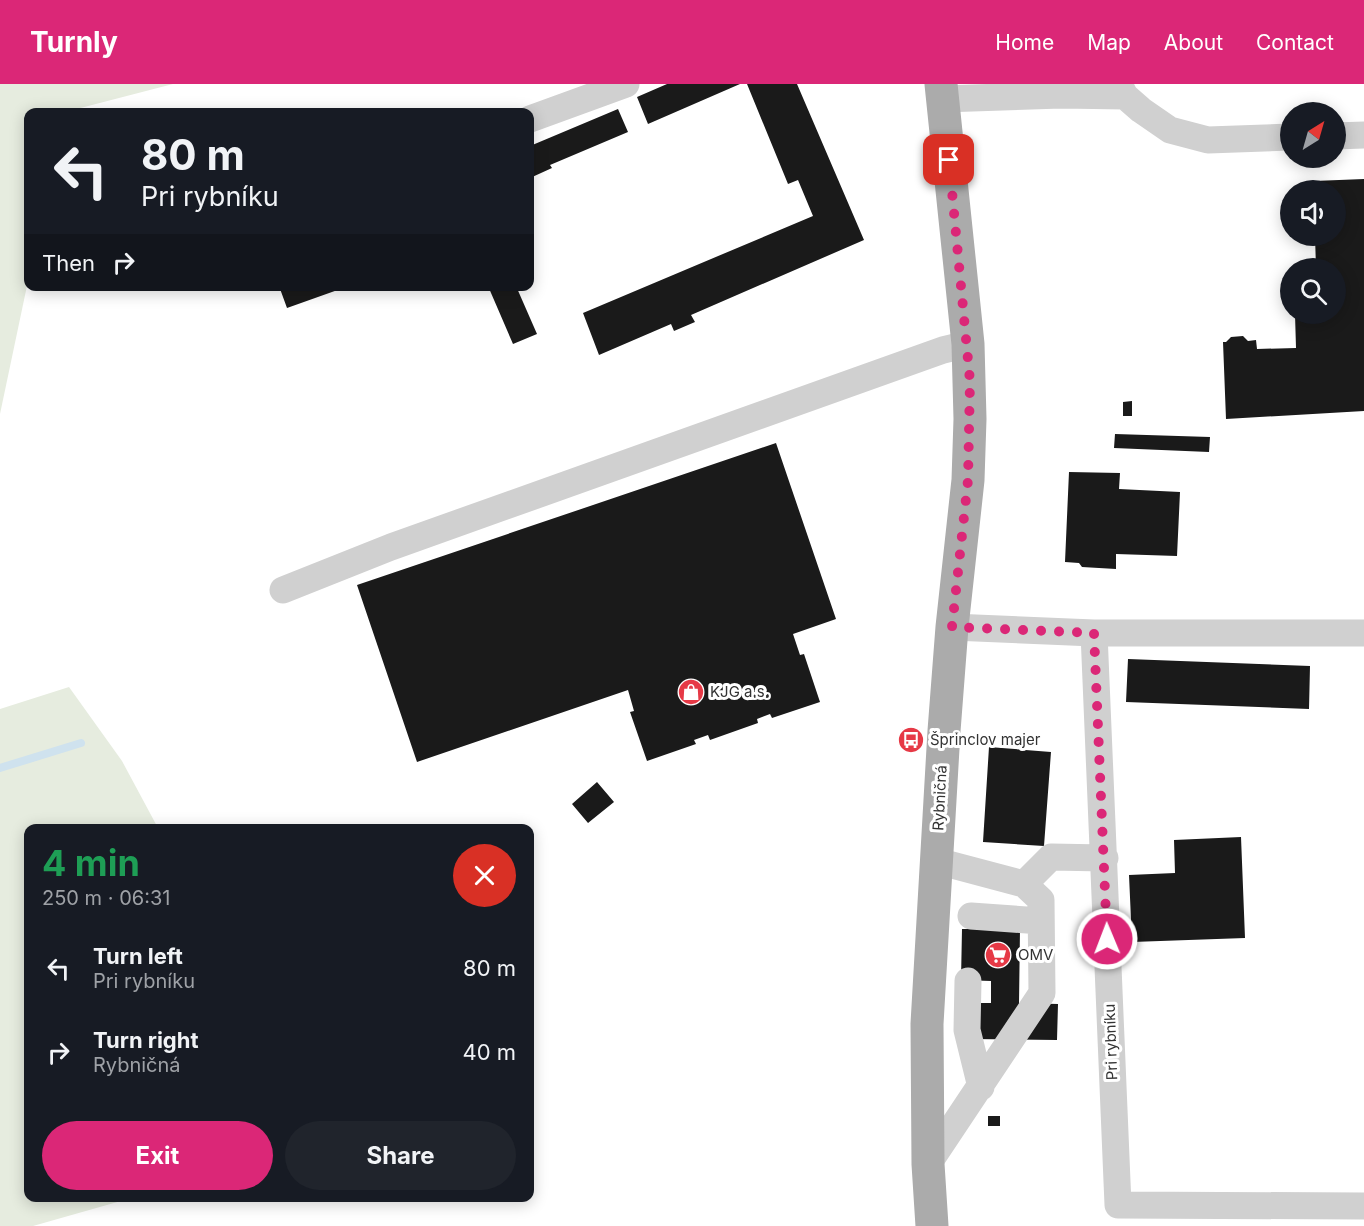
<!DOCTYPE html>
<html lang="en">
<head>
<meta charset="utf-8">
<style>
	:root { --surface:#171b24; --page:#20242c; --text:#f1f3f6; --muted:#9ea1a6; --accent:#db2777 }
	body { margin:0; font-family:Inter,sans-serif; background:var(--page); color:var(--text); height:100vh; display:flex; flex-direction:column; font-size:22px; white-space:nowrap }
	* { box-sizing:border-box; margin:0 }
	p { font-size:20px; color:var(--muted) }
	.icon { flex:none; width:33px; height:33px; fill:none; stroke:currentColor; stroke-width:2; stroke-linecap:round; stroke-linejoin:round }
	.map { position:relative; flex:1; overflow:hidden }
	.drawer { position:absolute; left:24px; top:740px; width:510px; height:378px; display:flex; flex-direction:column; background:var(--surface); border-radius:12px; box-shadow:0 3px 15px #0003 }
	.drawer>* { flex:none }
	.guide { position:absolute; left:24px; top:24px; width:510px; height:183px; border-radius:12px; box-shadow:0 3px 15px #0003; background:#171b24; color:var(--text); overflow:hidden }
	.needle { width:39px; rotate:37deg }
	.fabs { position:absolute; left:1280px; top:18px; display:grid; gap:12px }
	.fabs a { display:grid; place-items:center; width:66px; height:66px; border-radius:50%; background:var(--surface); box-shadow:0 3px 15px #0003; font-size:30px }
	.pin { position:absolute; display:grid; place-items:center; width:51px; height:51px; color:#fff; margin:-26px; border-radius:12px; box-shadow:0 3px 9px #0006 }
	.me { position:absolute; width:66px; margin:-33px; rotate:359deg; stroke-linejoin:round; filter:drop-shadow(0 0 4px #0008) }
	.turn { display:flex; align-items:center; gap:21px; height:126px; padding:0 18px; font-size:27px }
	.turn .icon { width:78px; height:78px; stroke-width:2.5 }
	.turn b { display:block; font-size:42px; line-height:51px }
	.then { display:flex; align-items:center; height:57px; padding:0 18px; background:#0003; gap:12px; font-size:22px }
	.round { display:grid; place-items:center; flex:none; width:63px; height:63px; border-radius:32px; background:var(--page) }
	.head { display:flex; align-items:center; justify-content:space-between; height:102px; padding:0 18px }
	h1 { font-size:36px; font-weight:700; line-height:45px; color:#1e9e55 }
	.cta { display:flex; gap:12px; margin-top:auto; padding:12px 18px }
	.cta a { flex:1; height:69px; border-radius:36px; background:var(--accent); color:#fff; font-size:24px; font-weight:700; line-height:69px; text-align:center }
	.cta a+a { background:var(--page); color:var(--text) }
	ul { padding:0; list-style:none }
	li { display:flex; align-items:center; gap:18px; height:84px; padding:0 18px }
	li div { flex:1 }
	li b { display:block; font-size:22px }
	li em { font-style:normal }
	header { display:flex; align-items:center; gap:36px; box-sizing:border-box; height:84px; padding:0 30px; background:var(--accent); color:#fff }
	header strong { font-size:28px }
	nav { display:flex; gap:33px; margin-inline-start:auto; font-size:21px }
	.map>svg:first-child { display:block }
</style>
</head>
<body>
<header>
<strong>Turnly</strong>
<nav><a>Home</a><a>Map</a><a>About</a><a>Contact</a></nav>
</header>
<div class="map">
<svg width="1364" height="1142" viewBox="0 0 1364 1142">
	<rect width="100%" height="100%" fill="#fff"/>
	<!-- green -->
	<path fill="#e6ecdf" d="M0,0H173L65,28H28V197L0,330Z
		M69,603L122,677L158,744H28V1113H135L33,1142H0V625Z"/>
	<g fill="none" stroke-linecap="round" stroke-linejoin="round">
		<!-- stream -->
		<path stroke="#cfe2ee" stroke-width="8" d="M0,684L81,659"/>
	</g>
	<!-- building -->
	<path fill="#1a1a1a" d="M667,0H740L648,40L637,13Z
		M747,0H797L864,156L691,231L695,238L674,247L671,240L599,271L583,229L813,132L798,96L788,100Z
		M618,25L628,48L550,81L552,84L530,94V62Z
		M1364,95V327L1226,335L1223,258H1226L1231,253L1243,252L1248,257L1256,256L1257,265L1296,264L1295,230H1335V184H1316L1315,152H1335V106H1314V97Z
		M279,202H345L346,203L287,224Z
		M488,202H516L537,250L513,260Z
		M1132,317V332H1123V318Z
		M1115,350L1210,353L1209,368L1114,364Z
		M776,359L836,535L793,550L800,571L804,570L820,618L772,634L770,630L757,635L758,639L710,656L708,651L694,656L696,660L647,677L630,628L634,627L628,606L417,678L357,501Z
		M1069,388L1120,389L1119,405L1180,408L1177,472L1116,470V485L1082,483L1079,479L1065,478Z
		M1128,575L1310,582L1309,625L1126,618Z
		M989,663L1051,668L1044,762L983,758Z
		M597,698L614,718L588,739L572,720Z
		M1241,753L1245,854L1132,858L1129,791L1175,789L1174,756Z
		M962,845H1020L1019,919L1058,920L1057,956L971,955V919H991V897L961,896Z
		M988,1032H1000V1042H988Z"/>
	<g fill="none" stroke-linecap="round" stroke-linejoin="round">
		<!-- minor -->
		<path stroke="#d0d0d0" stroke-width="27" d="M1119,0L1125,12L1141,26L1170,46L1208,56L1290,53
			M942,15L1061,11L1125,12
			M530,35L626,0
			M1335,52L1364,51
			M283,506L391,463L943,266L968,260
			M952,543L1094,549H1364
			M1094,549L1118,1121L1364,1122
			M1024,800L1051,773L1105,774
			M971,832L1041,837
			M968,897L967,946L981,1003
			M928,1080L1042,909L1041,816L1024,800L937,777"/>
		<!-- major -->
		<path stroke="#ababab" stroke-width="33" d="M932,1142L928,1080L927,940L944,647L952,543L968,396L970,335L968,260L941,0"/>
	</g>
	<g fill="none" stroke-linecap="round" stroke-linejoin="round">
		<!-- route -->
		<path stroke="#db2777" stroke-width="10" stroke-dasharray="0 18" d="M949,76L970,297L968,396L952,543L1094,549L1107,855"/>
	</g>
	<!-- icons -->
	<defs>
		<g id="shop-disc" transform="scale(1.35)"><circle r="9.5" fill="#e63946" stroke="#fff"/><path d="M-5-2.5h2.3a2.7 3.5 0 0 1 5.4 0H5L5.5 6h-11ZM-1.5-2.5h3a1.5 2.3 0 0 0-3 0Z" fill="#fff"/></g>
		<g id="bus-disc" transform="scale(1.35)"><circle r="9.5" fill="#e63946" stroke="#fff"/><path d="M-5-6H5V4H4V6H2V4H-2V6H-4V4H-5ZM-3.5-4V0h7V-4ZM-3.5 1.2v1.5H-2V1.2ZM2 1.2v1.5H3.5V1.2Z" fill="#fff"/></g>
		<g id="supermarket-disc" transform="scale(1.35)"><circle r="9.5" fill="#e63946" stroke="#fff"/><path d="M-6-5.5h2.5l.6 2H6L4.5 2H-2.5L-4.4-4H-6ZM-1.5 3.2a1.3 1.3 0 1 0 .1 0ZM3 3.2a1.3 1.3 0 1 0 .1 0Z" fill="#fff"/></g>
	</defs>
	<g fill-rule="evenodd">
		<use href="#shop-disc" x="691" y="608"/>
		<use href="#bus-disc" x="911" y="656"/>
		<use href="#supermarket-disc" x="998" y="871"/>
	</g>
	<g text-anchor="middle" stroke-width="6" stroke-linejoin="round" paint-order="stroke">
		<!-- poi labels -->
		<g font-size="15" fill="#333" stroke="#fff" text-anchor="start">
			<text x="710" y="613">KJG a.s.</text>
			<text x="930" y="661">Šprinclov majer</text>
			<text x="1018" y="876">OMV</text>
		</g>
		<!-- street labels -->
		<g font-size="15" fill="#333" stroke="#fff">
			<text transform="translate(940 714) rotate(-87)" y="5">Rybničná</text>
			<text transform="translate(1111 958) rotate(-92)" y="5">Pri rybníku</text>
		</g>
	</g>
</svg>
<div class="fabs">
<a><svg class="needle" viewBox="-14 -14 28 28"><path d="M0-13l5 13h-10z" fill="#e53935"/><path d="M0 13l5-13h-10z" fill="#9ea1a6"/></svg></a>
<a><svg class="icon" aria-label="sound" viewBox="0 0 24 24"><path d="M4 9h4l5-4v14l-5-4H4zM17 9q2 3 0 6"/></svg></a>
<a><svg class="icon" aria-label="search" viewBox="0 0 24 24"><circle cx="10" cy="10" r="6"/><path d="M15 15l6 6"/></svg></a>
</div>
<div class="pin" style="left:949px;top:76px;background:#d93025"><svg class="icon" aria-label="arrive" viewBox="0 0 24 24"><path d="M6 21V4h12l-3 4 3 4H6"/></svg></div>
<svg class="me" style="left:1107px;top:855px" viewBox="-20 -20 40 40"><circle r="17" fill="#db2777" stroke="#fff" stroke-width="3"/><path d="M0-11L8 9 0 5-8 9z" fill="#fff"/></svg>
<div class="guide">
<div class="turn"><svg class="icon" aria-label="left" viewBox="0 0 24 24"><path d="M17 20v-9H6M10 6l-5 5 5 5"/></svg><div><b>80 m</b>Pri rybníku</div></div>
<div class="then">Then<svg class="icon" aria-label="right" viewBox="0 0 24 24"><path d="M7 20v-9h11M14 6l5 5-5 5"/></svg></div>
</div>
<section class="drawer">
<div class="head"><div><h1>4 min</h1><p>250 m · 06:31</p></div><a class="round" style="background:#d93025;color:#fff"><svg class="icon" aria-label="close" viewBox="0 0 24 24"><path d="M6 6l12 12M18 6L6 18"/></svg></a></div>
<ul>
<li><svg class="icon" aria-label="left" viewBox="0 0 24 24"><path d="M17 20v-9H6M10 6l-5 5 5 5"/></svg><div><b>Turn left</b><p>Pri rybníku</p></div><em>80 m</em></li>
<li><svg class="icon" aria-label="right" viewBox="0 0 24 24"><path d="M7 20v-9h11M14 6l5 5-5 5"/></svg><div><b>Turn right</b><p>Rybničná</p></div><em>40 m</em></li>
</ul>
<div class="cta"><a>Exit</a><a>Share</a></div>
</section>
</div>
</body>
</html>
